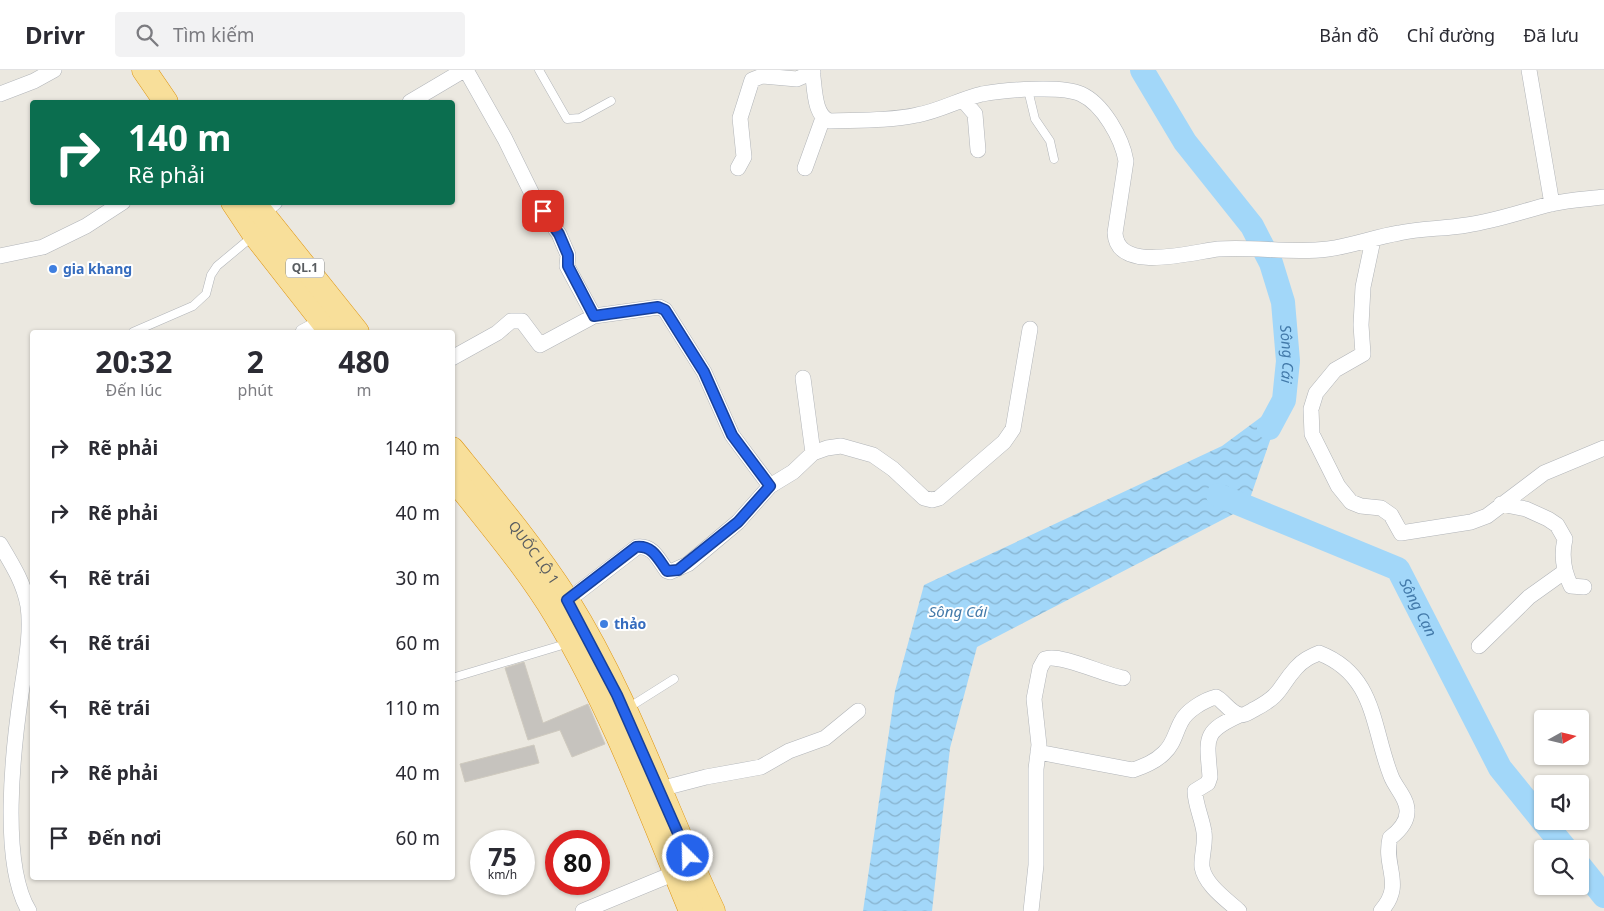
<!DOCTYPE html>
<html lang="vi">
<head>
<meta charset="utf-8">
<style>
	:root { --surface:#fff; --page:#f2f2f3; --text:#2b2b33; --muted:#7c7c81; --line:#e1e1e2 }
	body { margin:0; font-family:"Noto Sans",sans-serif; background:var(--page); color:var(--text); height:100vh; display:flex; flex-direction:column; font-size:19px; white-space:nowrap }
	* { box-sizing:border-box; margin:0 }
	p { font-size:16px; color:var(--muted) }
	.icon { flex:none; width:28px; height:28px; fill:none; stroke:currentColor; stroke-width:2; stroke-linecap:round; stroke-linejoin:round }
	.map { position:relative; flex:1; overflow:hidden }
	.sheet { position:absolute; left:30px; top:260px; width:425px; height:550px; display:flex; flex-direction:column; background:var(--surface); border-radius:5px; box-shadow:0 1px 4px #0004 }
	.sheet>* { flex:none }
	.top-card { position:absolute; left:30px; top:30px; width:425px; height:105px; border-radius:5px; box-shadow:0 1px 4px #0004; background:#0b6e4f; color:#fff; overflow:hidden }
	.needle { width:32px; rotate:82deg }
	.fabs { position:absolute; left:1534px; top:640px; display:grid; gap:10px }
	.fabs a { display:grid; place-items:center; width:55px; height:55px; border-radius:5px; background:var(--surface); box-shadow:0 1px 4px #0004; font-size:25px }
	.speed { position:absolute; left:470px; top:760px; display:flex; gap:10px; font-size:25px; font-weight:700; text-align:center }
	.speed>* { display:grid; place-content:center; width:65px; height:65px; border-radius:50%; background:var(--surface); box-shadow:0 1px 4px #0004; line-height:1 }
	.speed small { font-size:12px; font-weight:400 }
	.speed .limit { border:8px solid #d22; background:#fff; color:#111 }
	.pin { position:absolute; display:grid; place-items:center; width:42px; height:42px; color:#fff; margin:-21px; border-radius:10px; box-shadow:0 2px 8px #0006 }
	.me { position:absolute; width:55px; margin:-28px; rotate:337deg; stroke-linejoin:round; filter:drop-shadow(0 0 4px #0008) }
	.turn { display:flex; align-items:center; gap:18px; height:105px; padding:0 15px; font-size:22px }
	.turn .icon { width:65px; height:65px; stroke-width:2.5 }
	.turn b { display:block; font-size:35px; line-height:42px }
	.eta { display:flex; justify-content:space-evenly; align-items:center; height:85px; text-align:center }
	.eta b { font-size:30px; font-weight:700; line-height:35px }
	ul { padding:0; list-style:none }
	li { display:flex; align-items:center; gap:15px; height:65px; padding:0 15px }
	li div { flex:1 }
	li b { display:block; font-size:19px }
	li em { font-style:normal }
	header { display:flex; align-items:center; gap:30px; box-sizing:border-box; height:70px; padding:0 25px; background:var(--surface); border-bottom:1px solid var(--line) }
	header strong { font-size:24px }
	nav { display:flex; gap:28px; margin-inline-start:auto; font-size:18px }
	.search { width:350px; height:45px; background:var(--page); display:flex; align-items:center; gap:12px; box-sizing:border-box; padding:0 18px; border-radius:5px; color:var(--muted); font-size:19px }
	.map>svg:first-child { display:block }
</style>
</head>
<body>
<header>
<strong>Drivr</strong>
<div class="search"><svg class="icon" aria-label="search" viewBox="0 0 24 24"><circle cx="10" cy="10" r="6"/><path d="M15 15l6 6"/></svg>Tìm kiếm</div>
<nav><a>Bản đồ</a><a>Chỉ đường</a><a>Đã lưu</a></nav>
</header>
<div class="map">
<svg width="1604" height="841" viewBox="0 0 1604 841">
	<defs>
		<pattern id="water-waves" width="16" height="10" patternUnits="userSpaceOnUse" patternTransform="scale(1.25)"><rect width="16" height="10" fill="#a2d7f9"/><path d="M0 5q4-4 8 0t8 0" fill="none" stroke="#87b2cd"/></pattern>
	</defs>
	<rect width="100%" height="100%" fill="#ebe8e0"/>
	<!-- water -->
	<path fill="url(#water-waves)" d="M1284,330L1247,437L977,577L950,678L932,841H863L895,621L924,515L1222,376Z"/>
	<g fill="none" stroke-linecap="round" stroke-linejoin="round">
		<!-- river -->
		<g stroke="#a2d7f9" stroke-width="24">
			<path id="s1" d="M1142,0L1185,72L1252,156L1271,193L1283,232L1288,291L1284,330L1269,358"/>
			<path id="s2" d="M1218,425L1398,499L1500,698L1542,750"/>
			<path d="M1543,751L1566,779"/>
			<path d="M1580,796L1604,826"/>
		</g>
	</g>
	<!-- building -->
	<path fill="#c6c3be" stroke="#cfcabf" d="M524,592L543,653L588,634L605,674L572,687L560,660L528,670L505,598Z
		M534,675L539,693L465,712L460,694Z"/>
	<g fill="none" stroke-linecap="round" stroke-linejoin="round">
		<!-- service casing -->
		<g stroke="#b1b4b8" stroke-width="9">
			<path id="service" d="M539,0L567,49L580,48L611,31
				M1028,20L1035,49L1050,71L1054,89
				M133,262L193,236L206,224L211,205L217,196L253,166
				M452,608L569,573
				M628,638L674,609"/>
		</g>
		<!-- minor casing -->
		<g stroke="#b1b4b8" stroke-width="16">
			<path id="minor" d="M466,0L505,69L535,130L559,164L568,185L567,196L594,246
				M812,0C815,15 813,46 830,51C859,50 889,51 917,45C940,41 960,29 982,24C1004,20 1062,15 1081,24C1103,34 1122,68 1126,91L1115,163C1117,204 1192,182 1218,179C1254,176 1292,184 1328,179C1352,176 1375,167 1399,163C1421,158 1444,159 1467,155C1496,151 1523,141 1551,134C1568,130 1587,129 1604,127
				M1529,0L1552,134
				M0,24L34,11L54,0
				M963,30L975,44L978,80
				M410,32L464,0
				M738,98L744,87L740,48L752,10L762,6L797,9L813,2
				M805,98L823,48
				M261,144L275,132
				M1373,170L1363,217L1361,255L1363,284L1335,300L1316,323L1311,339L1312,364L1338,416L1351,432L1361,436L1381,438L1391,445L1401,463L1471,452L1487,446L1544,403L1604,378
				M0,186L43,177L86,156L123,132
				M303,262L322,252
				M452,288L497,263L511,251H522L540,275L594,246L659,237L665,240L704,302L732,365L770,416
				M803,308L813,383
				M1501,434L1526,439L1548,449L1557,455L1565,469C1561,486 1563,500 1571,516L1584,517
				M0,474C12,494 24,513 28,536C32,564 25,596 21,624C13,679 0,793 29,841
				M567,531L637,477C653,475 658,489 667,501L670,502L688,494L738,452L770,416L793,402L813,383L827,378L841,376L873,385L893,399L924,428L932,430L939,428L1004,372L1013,359L1030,259
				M1479,576L1529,527L1564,502
				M1038,682L1133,700C1144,696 1155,692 1164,683C1174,674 1175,663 1181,652C1186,641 1204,630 1216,627C1224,631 1231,644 1241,645C1246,645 1251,641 1255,639C1283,624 1278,618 1296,598C1303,590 1310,587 1319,583C1376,605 1372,658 1391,706C1395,717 1407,728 1407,740C1408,752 1399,761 1390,768C1383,798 1405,814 1381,841
				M660,719L706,707L761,697L789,681L825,668L858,641
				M583,841L675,803
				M1031,841L1036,795V699L1039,675L1034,629L1040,598L1045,589C1060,583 1104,605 1123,608
				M1239,841C1227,830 1205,815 1202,797C1201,786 1206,774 1204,762C1202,748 1195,734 1195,721L1208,713L1210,707C1207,668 1202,662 1240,645"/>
		</g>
		<!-- trunk casing -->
		<g stroke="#de930d" stroke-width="25">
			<g id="trunk">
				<path d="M144,0L166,32"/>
				<path d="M233,132L255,165L331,262"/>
				<path d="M253,132L357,262"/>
				<path id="s3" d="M452,379C492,428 533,477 567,530C628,627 664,738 713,841"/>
				<path d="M452,406C488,452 527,497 557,547C612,639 650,742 691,841"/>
			</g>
		</g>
		<!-- service -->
		<use href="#service" stroke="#fff" stroke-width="8"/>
		<!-- minor -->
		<use href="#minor" stroke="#fff" stroke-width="15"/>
		<!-- trunk -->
		<use href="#trunk" stroke="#f8df9a" stroke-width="24"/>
	</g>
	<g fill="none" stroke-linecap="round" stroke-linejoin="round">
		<!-- route casing -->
		<g stroke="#184099" stroke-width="12">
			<path id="route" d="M543,141L559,164L568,185V196L594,246L658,237L665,240L704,302L732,365L770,416L738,452L678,500L667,501C658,489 653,475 636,477L567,530L617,625L688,786"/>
		</g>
		<!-- route -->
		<use href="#route" stroke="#2563eb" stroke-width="9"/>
	</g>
	<!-- markers -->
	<g fill="#3f7fe0" stroke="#fff" stroke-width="2">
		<circle cx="53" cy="199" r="5"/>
		<circle cx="604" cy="554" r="5"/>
	</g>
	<g text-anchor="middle" stroke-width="4" stroke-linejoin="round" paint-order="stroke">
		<!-- shield labels -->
		<rect fill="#fff" stroke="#8b8e90" stroke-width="1" x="286" y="188.5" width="38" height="19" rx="4"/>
		<g font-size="12" font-weight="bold" fill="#595d61">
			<text x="305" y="202">QL.1</text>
		</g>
		<!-- shop labels -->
		<g font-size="14" font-weight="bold" fill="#366cbe" stroke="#fff" text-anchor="start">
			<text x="63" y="204">gia khang</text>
			<text x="614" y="559">thảo</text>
		</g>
		<!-- street labels -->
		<g font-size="14" fill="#595d61" stroke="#fff">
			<text dy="5" stroke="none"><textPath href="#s3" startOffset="132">QUỐC LỘ 1</textPath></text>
		</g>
		<!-- water labels -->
		<g font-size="15" font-style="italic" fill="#4279a9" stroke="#fff">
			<text dy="5" stroke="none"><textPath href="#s1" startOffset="326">Sông Cái</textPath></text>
			<text dy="5" stroke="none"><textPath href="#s2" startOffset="238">Sông Cạn</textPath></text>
			<text x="958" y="547">Sông Cái</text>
		</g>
	</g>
</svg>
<div class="fabs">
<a><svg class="needle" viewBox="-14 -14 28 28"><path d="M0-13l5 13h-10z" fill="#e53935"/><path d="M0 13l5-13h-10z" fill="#7c7c81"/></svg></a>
<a><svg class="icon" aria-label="sound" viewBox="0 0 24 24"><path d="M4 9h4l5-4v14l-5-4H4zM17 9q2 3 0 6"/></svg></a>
<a><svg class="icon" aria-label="search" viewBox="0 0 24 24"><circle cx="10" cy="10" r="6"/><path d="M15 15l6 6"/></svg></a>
</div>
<div class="speed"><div>75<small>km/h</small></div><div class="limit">80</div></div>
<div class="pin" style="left:543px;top:141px;background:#d93025"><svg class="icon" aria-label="arrive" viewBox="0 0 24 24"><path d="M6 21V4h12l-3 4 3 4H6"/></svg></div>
<svg class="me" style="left:688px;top:786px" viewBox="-20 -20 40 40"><circle r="17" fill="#2563eb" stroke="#fff" stroke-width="3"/><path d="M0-11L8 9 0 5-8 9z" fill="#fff"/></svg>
<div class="top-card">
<div class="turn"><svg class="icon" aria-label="right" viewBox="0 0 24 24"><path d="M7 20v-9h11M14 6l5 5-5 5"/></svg><div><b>140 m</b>Rẽ phải</div></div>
</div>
<section class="sheet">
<div class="eta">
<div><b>20:32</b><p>Đến lúc</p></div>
<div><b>2</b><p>phút</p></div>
<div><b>480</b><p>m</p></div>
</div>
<ul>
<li><svg class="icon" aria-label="right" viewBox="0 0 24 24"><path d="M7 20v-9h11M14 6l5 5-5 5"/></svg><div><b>Rẽ phải</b></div><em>140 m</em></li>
<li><svg class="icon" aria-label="right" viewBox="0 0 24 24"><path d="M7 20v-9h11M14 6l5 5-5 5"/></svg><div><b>Rẽ phải</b></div><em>40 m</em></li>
<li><svg class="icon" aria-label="left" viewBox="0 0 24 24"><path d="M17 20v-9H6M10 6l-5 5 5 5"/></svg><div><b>Rẽ trái</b></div><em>30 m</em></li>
<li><svg class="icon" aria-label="left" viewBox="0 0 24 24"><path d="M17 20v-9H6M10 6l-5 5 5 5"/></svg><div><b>Rẽ trái</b></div><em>60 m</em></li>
<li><svg class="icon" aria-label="left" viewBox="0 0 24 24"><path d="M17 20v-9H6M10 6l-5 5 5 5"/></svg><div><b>Rẽ trái</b></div><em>110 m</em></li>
<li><svg class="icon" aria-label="right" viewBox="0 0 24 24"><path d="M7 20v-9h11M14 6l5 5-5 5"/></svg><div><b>Rẽ phải</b></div><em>40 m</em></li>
<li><svg class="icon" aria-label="arrive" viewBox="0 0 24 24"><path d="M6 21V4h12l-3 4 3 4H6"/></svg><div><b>Đến nơi</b></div><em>60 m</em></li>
</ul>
</section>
</div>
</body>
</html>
